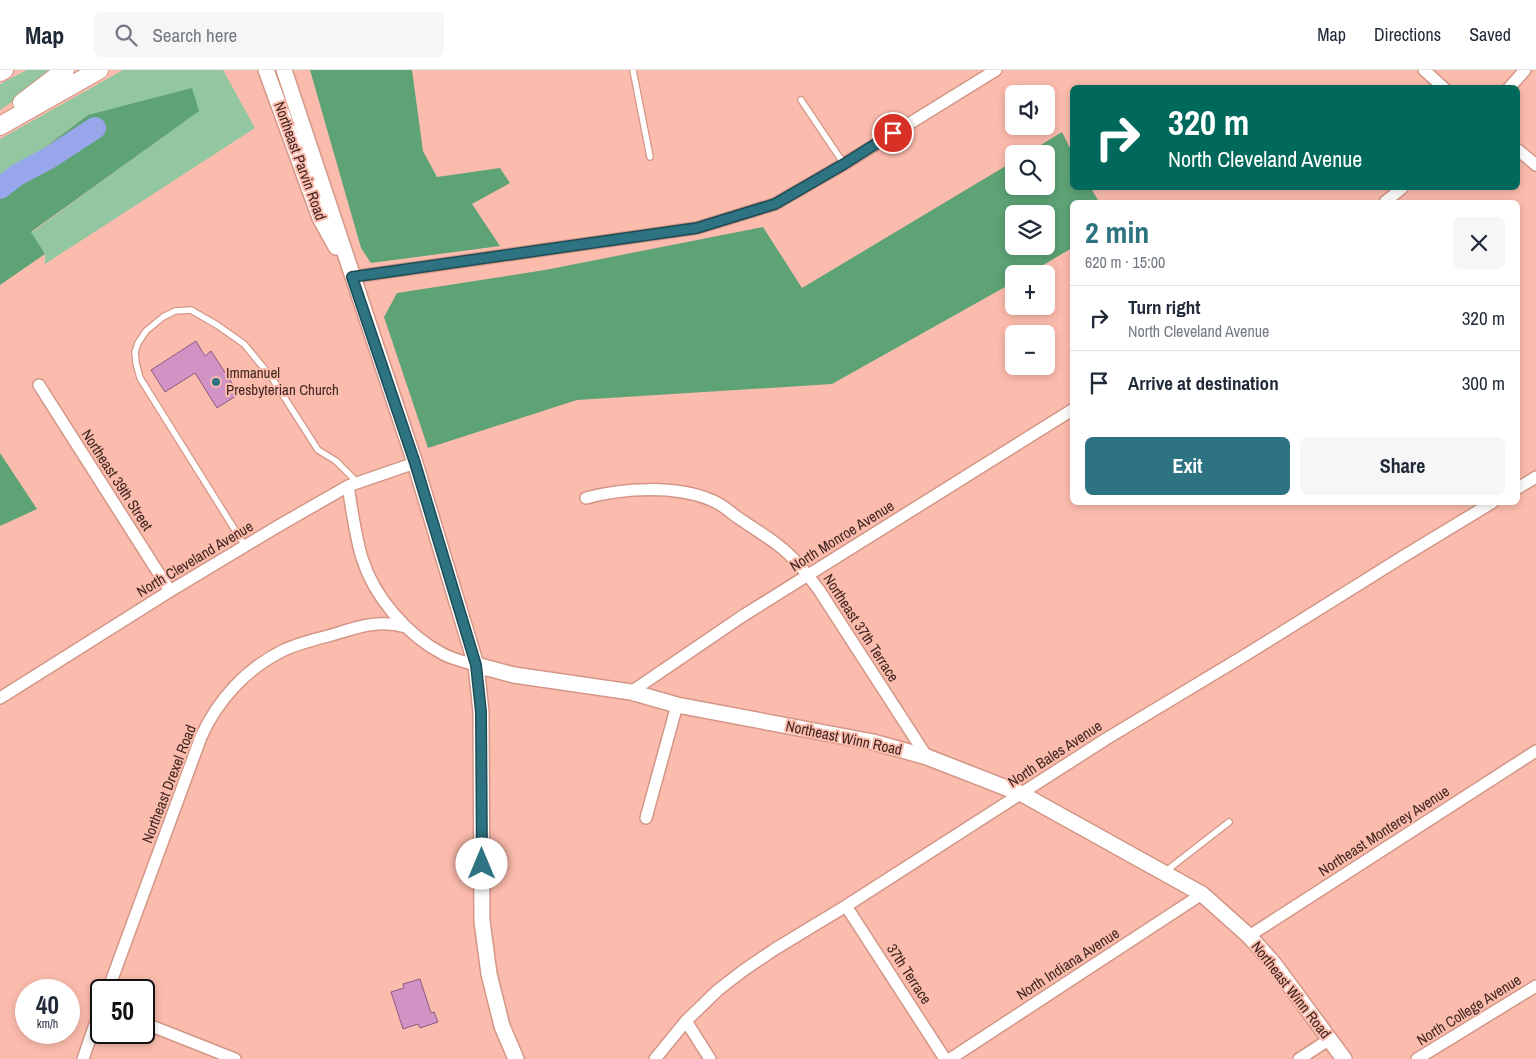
<!DOCTYPE html>
<html lang="en">
<head>
<meta charset="utf-8">
<style>
	:root { --surface:#fff; --page:#f6f6f7; --text:#1f2937; --muted:#747a83; --line:#e0e1e3; --accent:#2e7382 }
	body { margin:0; font-family:"Archivo Narrow",sans-serif; background:var(--page); color:var(--text); height:100vh; display:flex; flex-direction:column; font-size:19px; white-space:nowrap }
	* { box-sizing:border-box; margin:0 }
	p { font-size:16px; color:var(--muted) }
	.icon { flex:none; width:28px; height:28px; fill:none; stroke:currentColor; stroke-width:2; stroke-linecap:round; stroke-linejoin:round }
	.map { position:relative; flex:1; overflow:hidden }
	.sheet { position:absolute; left:1070px; top:130px; width:450px; height:305px; display:flex; flex-direction:column; background:var(--surface); border-radius:8px; box-shadow:0 2px 8px #0003 }
	.sheet>* { flex:none }
	.banner { position:absolute; left:1070px; top:15px; width:450px; height:105px; border-radius:8px; box-shadow:0 2px 8px #0003; background:#00695c; color:#fff; overflow:hidden }
	.tools { position:absolute; left:1005px; top:15px; display:grid; gap:10px }
	.tools a { display:grid; place-items:center; width:50px; height:50px; border-radius:8px; background:var(--surface); box-shadow:0 2px 8px #0003; font-size:25px }
	.speed { position:absolute; left:15px; top:909px; display:flex; gap:10px; font-size:25px; font-weight:700; text-align:center }
	.speed>* { display:grid; place-content:center; width:65px; height:65px; border-radius:50%; background:var(--surface); box-shadow:0 2px 8px #0003; line-height:1 }
	.speed small { font-size:12px; font-weight:400 }
	.speed .limit { border:2px solid #111; border-radius:8px; background:#fff; color:#111 }
	.pin { position:absolute; display:grid; place-items:center; width:42px; height:42px; color:#fff; margin:-21px; border:2px solid #fff; border-radius:50%; box-shadow:0 1px 5px #0007 }
	.me { position:absolute; width:55px; margin:-28px; rotate:0deg; stroke-linejoin:round; filter:drop-shadow(0 0 4px #0008) }
	.turn { display:flex; align-items:center; gap:18px; height:105px; padding:0 15px; font-size:22px }
	.turn .icon { width:65px; height:65px; stroke-width:2.5 }
	.turn b { display:block; font-size:35px; line-height:42px }
	.round { display:grid; place-items:center; flex:none; width:52px; height:52px; border-radius:8px; background:var(--page) }
	.overview { display:flex; align-items:center; justify-content:space-between; height:85px; padding:0 15px }
	h1 { font-size:30px; font-weight:700; line-height:38px; color:var(--accent) }
	.cta { display:flex; gap:10px; margin-top:auto; padding:10px 15px }
	.cta a { flex:1; height:58px; border-radius:8px; background:var(--accent); color:#fff; font-size:20px; font-weight:700; line-height:58px; text-align:center }
	.cta a+a { background:var(--page); color:var(--text) }
	ul { padding:0; list-style:none }
	li { display:flex; align-items:center; gap:15px; height:65px; padding:0 15px; border-top:1px solid var(--line) }
	li div { flex:1 }
	li b { display:block; font-size:19px }
	li em { font-style:normal }
	header { display:flex; align-items:center; gap:30px; box-sizing:border-box; height:70px; padding:0 25px; background:var(--surface); border-bottom:1px solid var(--line) }
	header strong { font-size:24px }
	nav { display:flex; gap:28px; margin-inline-start:auto; font-size:18px }
	.search { width:350px; height:45px; background:var(--page); display:flex; align-items:center; gap:12px; box-sizing:border-box; padding:0 18px; border-radius:8px; color:var(--muted); font-size:19px }
	.map>svg:first-child { display:block }
</style>
</head>
<body>
<header>
<strong>Map</strong>
<div class="search"><svg class="icon" aria-label="search" viewBox="0 0 24 24"><circle cx="10" cy="10" r="6"/><path d="M15 15l6 6"/></svg>Search here</div>
<nav><a>Map</a><a>Directions</a><a>Saved</a></nav>
</header>
<div class="map">
<svg width="1536" height="989" viewBox="0 0 1536 989">
	<rect width="100%" height="100%" fill="#fcbcad"/>
	<!-- green -->
	<path fill="#92c7a2" d="M27,0H59L0,40V14Z
		M123,0H223L255,58L45,194V184L31,163L198,41L88,45L0,111V69Z"/>
	<!-- forest -->
	<path fill="#5da376" fill-rule="evenodd" d="M310,0H412L423,81L437,107L500,98L510,113L472,134L500,176L371,193L361,178Z
		M192,18L199,41L31,162L45,184L0,215V111L88,45Z
		M1062,62L1072,82V118H1091L1099,132H1072V178L1028,204H1014V212L832,314L577,330L428,378L384,247L397,223L545,200L763,157L802,218L1014,91V116H1046V84H1026ZM1014,144H1046V176H1014Z
		M0,383L37,439L0,456Z"/>
	<g fill="none" stroke-linecap="round" stroke-linejoin="round">
		<!-- river -->
		<path stroke="#98a7eb" stroke-width="22" d="M0,118L17,105L49,88L95,58"/>
	</g>
	<!-- building -->
	<path fill="#d193c4" stroke="#895c80" d="M196,271L205,286L211,281L239,324L217,338L195,303L165,322L151,300Z
		M420,909L431,943L434,942L438,952L420,958L418,954L403,959L391,922L404,918L403,914Z"/>
	<g fill="none" stroke-linecap="round" stroke-linejoin="round">
		<!-- lane casing -->
		<g stroke="#d39687" stroke-width="8">
			<path id="lane" d="M633,0L650,87
				M801,30L844,94
				M245,476L140,308L136,293L135,282L138,273L146,261L163,247L175,241L191,240L217,255L244,274L272,308L318,380L336,391L353,408L354,414
				M1166,801L1229,752"/>
		</g>
		<!-- street casing -->
		<g stroke="#d39687" stroke-width="14">
			<path id="street" d="M1424,0L1444,18
				M1509,18L1525,0
				M1518,80L1536,95
				M1385,132L1402,118
				M352,207L697,158L775,134L844,94L996,0
				M39,315L170,521
				M348,416C352,440 355,465 362,488C374,527 407,565 443,584C452,589 465,592 476,595
				M1518,418L1536,407
				M586,428C623,418 675,415 711,430C720,433 729,441 737,447C750,456 765,465 778,475C794,487 807,504 819,520L927,687
				M631,622L741,547L1072,340
				M0,628L170,521L280,455L348,416L415,393
				M646,748L677,635
				M846,836L945,989
				M1249,866L1536,681
				M108,920L201,667C218,629 247,598 284,580C299,573 316,569 332,565C357,557 380,549 406,557
				M686,951L710,989
				M144,953L235,989
				M83,989L101,937
				M655,989L686,951L718,920L744,900L775,879L846,836L1106,669L1247,584L1404,486L1493,432
				M950,989L1202,824
				M1299,989L1330,969
				M1417,989L1536,916"/>
		</g>
		<!-- secondary casing -->
		<g stroke="#d39687" stroke-width="18">
			<path id="secondary" d="M266,0L320,148L336,177
				M284,0L415,393L476,595L481,642L482,851L489,904L502,956L516,989
				M476,595L514,605L631,622L677,635L873,672L927,687L1022,724L1202,824L1249,866L1274,894L1344,989"/>
		</g>
		<!-- primary casing -->
		<g stroke="#d39687" stroke-width="20">
			<path id="primary" d="M0,2L4,0
				M22,33L65,0
				M0,56L99,0"/>
		</g>
		<!-- lane -->
		<use href="#lane" stroke="#fff" stroke-width="5.5"/>
		<!-- street -->
		<use href="#street" stroke="#fff" stroke-width="11"/>
		<!-- secondary -->
		<use href="#secondary" stroke="#fff" stroke-width="15"/>
		<!-- primary -->
		<use href="#primary" stroke="#fff" stroke-width="18"/>
	</g>
	<g fill="none" stroke-linecap="round" stroke-linejoin="round">
		<!-- route casing -->
		<g stroke="#1e4b54" stroke-width="12">
			<path id="route" d="M482,794L481,642L476,595L415,393L352,207L697,158L775,134L844,94L893,63"/>
		</g>
		<!-- route -->
		<use href="#route" stroke="#2e7382" stroke-width="9"/>
	</g>
	<!-- markers -->
	<circle fill="#2e7382" stroke="#fcbcad" stroke-width="2" cx="216" cy="312" r="5"/>
	<g text-anchor="middle" stroke-width="4" stroke-linejoin="round" paint-order="stroke">
		<!-- street labels -->
		<g font-size="15" fill="#3f2621" stroke="#fcbcad">
			<text transform="translate(300 91) rotate(70)" y="5">Northeast Parvin Road</text>
			<text transform="translate(117 410) rotate(57)" y="5">Northeast 39th Street</text>
			<text transform="translate(842 466) rotate(-32)" y="5">North Monroe Avenue</text>
			<text transform="translate(195 489) rotate(-31)" y="5">North Cleveland Avenue</text>
			<text transform="translate(861 558) rotate(57)" y="5">Northeast 37th Terrace</text>
			<text transform="translate(844 668) rotate(12)" y="5">Northeast Winn Road</text>
			<text transform="translate(1055 684) rotate(-33)" y="5">North Bales Avenue</text>
			<text transform="translate(169 714) rotate(-69)" y="5">Northeast Drexel Road</text>
			<text transform="translate(1384 761) rotate(-33)" y="5">Northeast Monterey Avenue</text>
			<text transform="translate(1068 894) rotate(-33)" y="5">North Indiana Avenue</text>
			<text transform="translate(909 904) rotate(57)" y="5">37th Terrace</text>
			<text transform="translate(1291 920) rotate(52)" y="5">Northeast Winn Road</text>
			<text transform="translate(1469 940) rotate(-32)" y="5">North College Avenue</text>
		</g>
		<!-- poi labels -->
		<g font-size="15" fill="#3f2621" stroke="#fcbcad" text-anchor="start">
			<text x="226" y="308">Immanuel<tspan x="226" dy="17">Presbyterian Church</tspan></text>
		</g>
	</g>
</svg>
<div class="tools">
<a><svg class="icon" aria-label="sound" viewBox="0 0 24 24"><path d="M4 9h4l5-4v14l-5-4H4zM17 9q2 3 0 6"/></svg></a>
<a><svg class="icon" aria-label="search" viewBox="0 0 24 24"><circle cx="10" cy="10" r="6"/><path d="M15 15l6 6"/></svg></a>
<a><svg class="icon" aria-label="layers" viewBox="0 0 24 24"><path d="M12 4l9 5-9 5-9-5zM3 14l9 5 9-5"/></svg></a>
<a>+</a>
<a>−</a>
</div>
<div class="speed"><div>40<small>km/h</small></div><div class="limit">50</div></div>
<div class="pin" style="left:893px;top:63px;background:#d93025"><svg class="icon" aria-label="arrive" viewBox="0 0 24 24"><path d="M6 21V4h12l-3 4 3 4H6"/></svg></div>
<svg class="me" style="left:482px;top:794px" viewBox="-20 -20 40 40"><circle r="19" fill="#fff"/><path d="M0-13L10 11 0 6-10 11z" fill="#2e7382"/></svg>
<div class="banner">
<div class="turn"><svg class="icon" aria-label="right" viewBox="0 0 24 24"><path d="M7 20v-9h11M14 6l5 5-5 5"/></svg><div><b>320 m</b>North Cleveland Avenue</div></div>
</div>
<section class="sheet">
<div class="overview"><div><h1>2 min</h1><p>620 m · 15:00</p></div><a class="round"><svg class="icon" aria-label="close" viewBox="0 0 24 24"><path d="M6 6l12 12M18 6L6 18"/></svg></a></div>
<ul>
<li><svg class="icon" aria-label="right" viewBox="0 0 24 24"><path d="M7 20v-9h11M14 6l5 5-5 5"/></svg><div><b>Turn right</b><p>North Cleveland Avenue</p></div><em>320 m</em></li>
<li><svg class="icon" aria-label="arrive" viewBox="0 0 24 24"><path d="M6 21V4h12l-3 4 3 4H6"/></svg><div><b>Arrive at destination</b></div><em>300 m</em></li>
</ul>
<div class="cta"><a>Exit</a><a>Share</a></div>
</section>
</div>
</body>
</html>
